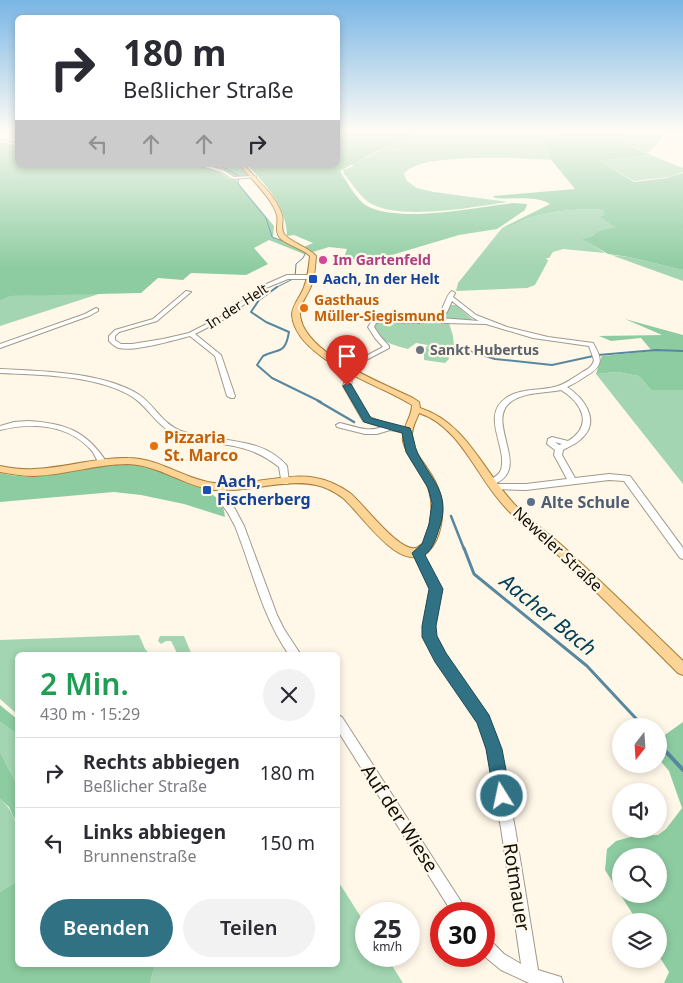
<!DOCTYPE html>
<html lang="de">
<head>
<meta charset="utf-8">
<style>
	:root { --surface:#fff; --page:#f2f2f3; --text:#2b2b33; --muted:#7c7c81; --line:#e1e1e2; --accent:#307284 }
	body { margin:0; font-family:"Noto Sans",sans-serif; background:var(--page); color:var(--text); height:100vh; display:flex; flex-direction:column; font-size:19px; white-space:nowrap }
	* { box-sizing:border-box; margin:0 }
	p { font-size:16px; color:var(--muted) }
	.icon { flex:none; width:28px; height:28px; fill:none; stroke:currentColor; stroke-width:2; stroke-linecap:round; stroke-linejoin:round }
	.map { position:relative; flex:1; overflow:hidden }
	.drawer { position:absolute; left:15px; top:652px; width:325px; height:315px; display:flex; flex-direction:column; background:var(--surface); border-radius:8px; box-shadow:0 2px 8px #0003 }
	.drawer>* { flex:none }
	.top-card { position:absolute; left:15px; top:15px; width:325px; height:152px; border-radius:8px; box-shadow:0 2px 8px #0003; background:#fff; color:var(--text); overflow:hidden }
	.needle { width:32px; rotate:197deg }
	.controls { position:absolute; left:612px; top:718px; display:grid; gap:10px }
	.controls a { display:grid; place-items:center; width:55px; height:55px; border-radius:50%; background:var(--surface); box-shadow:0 2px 8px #0003; font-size:25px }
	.speed { position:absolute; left:355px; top:902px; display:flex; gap:10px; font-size:25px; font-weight:700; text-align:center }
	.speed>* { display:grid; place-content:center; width:65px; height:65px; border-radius:50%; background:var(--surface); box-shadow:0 2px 8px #0003; line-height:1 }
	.speed small { font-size:12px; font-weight:400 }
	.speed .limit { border:8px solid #d22; background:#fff; color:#111 }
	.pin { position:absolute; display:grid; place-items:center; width:42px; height:42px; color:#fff; margin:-51px -21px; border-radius:50% 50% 50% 0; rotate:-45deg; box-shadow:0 0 5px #0007 }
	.pin .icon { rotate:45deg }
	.me { position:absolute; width:55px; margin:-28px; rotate:350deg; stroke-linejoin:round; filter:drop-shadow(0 0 4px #0008) }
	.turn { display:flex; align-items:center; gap:18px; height:105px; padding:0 25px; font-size:22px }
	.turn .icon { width:65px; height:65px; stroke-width:2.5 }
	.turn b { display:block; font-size:35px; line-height:42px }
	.lanes { display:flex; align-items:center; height:48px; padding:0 25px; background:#0003; justify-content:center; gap:25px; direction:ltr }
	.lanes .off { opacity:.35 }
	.round { display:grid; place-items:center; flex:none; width:52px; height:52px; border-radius:26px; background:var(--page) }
	.head { display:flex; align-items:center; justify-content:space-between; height:85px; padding:0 25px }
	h1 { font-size:30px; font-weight:600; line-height:38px; color:#1e9e55 }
	.cta { display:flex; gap:10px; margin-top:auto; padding:10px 25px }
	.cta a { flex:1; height:58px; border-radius:30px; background:var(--accent); color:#fff; font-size:20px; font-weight:600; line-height:58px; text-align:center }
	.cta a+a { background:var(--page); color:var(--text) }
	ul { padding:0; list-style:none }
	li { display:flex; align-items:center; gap:15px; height:70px; padding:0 25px; border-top:1px solid var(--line) }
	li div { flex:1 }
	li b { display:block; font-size:19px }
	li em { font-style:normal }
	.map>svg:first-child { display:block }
</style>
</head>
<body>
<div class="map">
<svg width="683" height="983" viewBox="0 0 683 983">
	<rect width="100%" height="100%" fill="#fff8e9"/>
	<!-- green -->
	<path fill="#a3d5b2" d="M418,131H562L544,143L552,160C524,158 416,152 404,174L407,181L417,188L434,192L508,202C473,207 400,221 370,203C360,197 352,183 344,174L343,170L354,166L351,164L414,135Z
		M628,131H668L648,153L623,143Z
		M651,155L683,168V172L669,177L634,181L600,161Z
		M598,209L604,211V215L601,217L616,227L598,231L592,236L583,239L605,253L563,249L553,252L549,258H546L548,261L535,285L527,288L456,291L458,283L502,228C513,227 521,220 532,217C554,211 575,209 598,209Z
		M611,255L629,257L683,270V281Z
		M105,292L0,326V301L11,296Z
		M449,305H456L473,320H443Z
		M378,321L385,323H449L453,336L454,347L448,354L449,359L445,363L424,360V350L428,345L416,343L408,349C393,345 379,342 373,326Z
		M617,372L639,376L651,390H683V484L596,374Z
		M139,635L145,649L151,655H18L17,714L0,699V640Z
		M160,636H184L192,655H178L171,641H166L161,644L158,641Z
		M0,722L17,734V785L0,752Z
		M0,799C25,820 17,851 17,881L0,892Z
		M338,881L366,925V956H386L403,983H150L155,965H338Z"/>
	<!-- forest -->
	<path fill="#8dcca1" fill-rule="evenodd" d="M338,131H418L414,135L369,155L340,171C347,182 357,201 369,207C404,223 476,207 514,203L527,204L525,210L497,229L459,235L375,260L358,262V260L344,258L347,249L329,247L313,252L304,247L313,243L294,235L287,236C287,208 266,184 247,165H338Z
		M562,131H628L623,143L651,155L600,161L634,182L667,178L683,173V270L629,257L608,254L582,239L592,236L598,231L615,227L600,217L604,215V211L598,209C575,209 554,211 532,217C521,220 513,227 502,228L550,204C536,195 512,200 495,198L493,196L575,189L552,161L544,143Z
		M0,143L17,146L18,165H190L211,168L230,179L236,180L274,226L273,237L309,253L304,254L269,240L254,248L268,264L246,275L191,273L183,280L158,278L141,293L11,296L0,301Z
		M205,165H239L249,176L236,177L222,169Z
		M625,319L683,335V390H651L639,376L617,372L596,374L602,356L652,351L641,338L611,341L599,336L662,335Z
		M138,464C160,469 202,484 218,499C223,504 224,510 225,517L184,504L141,495L114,492L0,502V473C38,482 67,471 103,466C115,464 127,464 138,464Z
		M0,705L17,719V734L0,722Z
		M683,722V983H664L669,972L659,956V921H637L605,870L607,849L616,841L634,836L658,835L666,829L682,808L669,771L659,759V739ZM621,856H659V894H621Z
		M0,752L17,785V824L9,807L0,799Z
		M17,881L18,965H155L150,983H0V892Z"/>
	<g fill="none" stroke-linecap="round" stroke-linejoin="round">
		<!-- stream-far4 -->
		<path stroke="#5887a0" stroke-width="1" d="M18,131L11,136L18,139
			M219,165L239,176L238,184L266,218L272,237L288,243
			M275,288L295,278L296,264L303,258L306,252"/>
		<!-- stream-far3 -->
		<path stroke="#5887a0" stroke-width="2" d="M277,287L259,300L251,312L266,322L289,332C285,355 279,348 263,356L257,365L272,378L321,402
			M456,347L495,359L552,365L598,355L656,350L683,351"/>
		<!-- stream-far2 -->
		<path stroke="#5887a0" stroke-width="2.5" d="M318,401L354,422
			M451,516L464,549"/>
		<!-- stream-far1 -->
		<path stroke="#5887a0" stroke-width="3" d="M464,548L474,574L587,666L643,726"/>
		<!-- stream -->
		<path stroke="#5887a0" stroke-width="4" d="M659,744L683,770"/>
		<!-- minor casing -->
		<g stroke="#a29a89" stroke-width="2">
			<path id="minor" d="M0,140L18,144V146L0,142Z
				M198,165H205L223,170L234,177L254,176L256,177L233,179L221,172Z
				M287,275H310L313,277L310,279H288L266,288L226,318L195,334L221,355L235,396L234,398H231L227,396L215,356L190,336C174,340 134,352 119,348C115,347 111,343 109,341V336L115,330L153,319L186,291L191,292L157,321L119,332L115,336V340L121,344H132L163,339L189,333L222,316L262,286Z
				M452,291L455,293L453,297L476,315L507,327L548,337L593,343C603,360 603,366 586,376C580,380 574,384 567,387C584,398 600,420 583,437C578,443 570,446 563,450L562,455L575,478L609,474L630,476L683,548V559L680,558L624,481L609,480L526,490L492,489L491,487L495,484H526L567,479L554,455L555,450L547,444L548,439L552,437L568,441C594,425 582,403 561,390C546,393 525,392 512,401C482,421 536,471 491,485L487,482C491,478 498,477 501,470C508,447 480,416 506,398C520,388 538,391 554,387C564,385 573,378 581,373C587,369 592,368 594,360L589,346L533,338L486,324L444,323L434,321L419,323L381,322L376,323L374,327L380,336L389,346V348L349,369H345V367L383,347L375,338L368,327L372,321C390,317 421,324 435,317C445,311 444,297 452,291ZM452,301L472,317L479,321L440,318L447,312ZM555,442L562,444L559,445Z
				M96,308L98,309V311L89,316L0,348V344L85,314Z
				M0,369C41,371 102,372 138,394C154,404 162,424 181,431C215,443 261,435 287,466L289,482L288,484H282L279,467C246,440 216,447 178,435C157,428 149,407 131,396C95,375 41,375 0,373Z
				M354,370L358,372L352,378L351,386L369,417L391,425L410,429L411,431L410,433H407L390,430L377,434H365L337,427L336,425L340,423C354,426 368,433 382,427L363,421L343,386C345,380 347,372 354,370Z
				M28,421C65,423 87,431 107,463L103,466L100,465C97,461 95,455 92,451C69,424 32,422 0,430V426L14,422Z
				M222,483L226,486V498L235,509L244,526L277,615L284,629L301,655H289C261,614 253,571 235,526L228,513L218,499V486Z
				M418,549L421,550L441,589L434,626L436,641L488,716L497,738L515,828L538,970L561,977L563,983H529L501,970L484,956V936L489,939L504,954L521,964L501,828L485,738L479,723L426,642L424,626L431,589L413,553L415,550Z
				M338,715L342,717L469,914H453L338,731Z"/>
		</g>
		<!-- major casing -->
		<g stroke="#a87d38" stroke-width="2">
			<path id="major" d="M240,165H244C257,180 276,196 282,215C284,221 280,227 284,234C290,242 308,247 316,256C315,266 315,277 311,286C308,295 299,304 300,314C302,353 383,383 413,398L419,402L420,408C468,423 485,476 519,509C534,524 552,536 568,551C607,587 645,624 683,661V675L678,673C639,634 599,594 559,556C537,536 513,519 495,495C473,467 456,425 419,413C416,421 411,429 412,438C413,450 421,459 427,468C440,486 445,503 441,525C439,535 435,545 428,552C400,576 361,513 343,498C335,492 326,487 316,485C285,478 247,493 214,490C184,486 159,465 128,464C96,464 65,475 34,476C22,476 11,474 0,472V466C11,468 22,470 34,469C65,468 96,457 128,458C159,458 184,479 214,483C248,487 285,472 316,478C328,480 340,486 350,493C363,503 402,557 418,547C425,544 428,535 429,528C433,511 433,493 423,477C416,466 406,455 403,441C401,428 412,418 412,405C380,384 296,360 292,315C292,305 301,296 304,287C308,277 309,266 310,256C302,248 288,246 280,238C274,230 279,223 277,215C272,198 251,179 240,165Z"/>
		</g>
		<!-- minor -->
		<use href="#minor" fill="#fff" fill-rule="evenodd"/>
		<!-- major -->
		<use href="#major" fill="#fbd496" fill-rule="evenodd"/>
	</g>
	<!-- sky -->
	<linearGradient id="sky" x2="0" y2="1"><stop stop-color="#7ab6e5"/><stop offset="0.49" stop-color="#fffcf5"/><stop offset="1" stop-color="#fffcf5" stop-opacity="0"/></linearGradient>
	<rect width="683" height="268" fill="url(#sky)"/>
	<!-- route -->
	<path fill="#307284" stroke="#1f4a56" d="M347,383L351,384L371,418L410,428C414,436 414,446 418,454C434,484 452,495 438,532C435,541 433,548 425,555L443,589L436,626L437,636L446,653L489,715L502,749L511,796L509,802L502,804L496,802L494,796L486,749L477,723L435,662L422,637V626L429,589L412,553L422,544L429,524L432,503L428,488L406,452L402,433L364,422L343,386Z"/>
	<!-- markers -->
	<circle fill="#d1479c" stroke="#fff8e9" stroke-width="2" cx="323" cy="260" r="5"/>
	<g fill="#1a4fb4" stroke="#fff8e9" stroke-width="2">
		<rect x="308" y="274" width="10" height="10" rx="2.5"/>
		<rect x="202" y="485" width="10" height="10" rx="2.5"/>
	</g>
	<g fill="#e8710a" stroke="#fff8e9" stroke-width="2">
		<circle cx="304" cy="308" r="5"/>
		<circle cx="154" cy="446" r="5"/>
	</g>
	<circle fill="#6b7280" stroke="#fff8e9" stroke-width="2" cx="420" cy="350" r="5"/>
	<circle fill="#5c6f8a" stroke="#fff8e9" stroke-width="2" cx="531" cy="502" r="5"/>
	<g text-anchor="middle" stroke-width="4.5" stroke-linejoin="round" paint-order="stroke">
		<!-- far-hotel labels -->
		<g font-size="14" font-weight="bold" fill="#b23c85" stroke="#fff8e9" text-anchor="start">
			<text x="333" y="265">Im Gartenfeld</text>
		</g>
		<!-- far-transit labels -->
		<g font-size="14" font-weight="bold" fill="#164399" stroke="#fff8e9" text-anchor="start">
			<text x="323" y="284">Aach, In der Helt</text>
		</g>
		<!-- far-food labels -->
		<g font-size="14" font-weight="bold" fill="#c56008" stroke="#fff8e9" text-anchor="start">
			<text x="314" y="305">Gasthaus<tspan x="314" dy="16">Müller-Siegismund</tspan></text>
		</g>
		<!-- far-street labels -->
		<g font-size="14" fill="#13100a" stroke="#fff8e9">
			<text transform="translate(237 306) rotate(-33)" y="5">In der Helt</text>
		</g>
		<!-- far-worship labels -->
		<g font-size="14" font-weight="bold" fill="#5b616d" stroke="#fff8e9" text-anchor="start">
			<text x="430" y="355">Sankt Hubertus</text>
		</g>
		<!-- food labels -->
		<g font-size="16" font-weight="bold" fill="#c56008" stroke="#fff8e9" text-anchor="start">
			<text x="164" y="443">Pizzaria<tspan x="164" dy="18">St. Marco</tspan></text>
		</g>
		<!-- transit labels -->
		<g font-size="16" font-weight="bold" fill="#164399" stroke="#fff8e9" text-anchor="start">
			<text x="217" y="487">Aach,<tspan x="217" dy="18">Fischerberg</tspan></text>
		</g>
		<!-- service labels -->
		<g font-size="16" font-weight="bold" fill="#4e5e75" stroke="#fff8e9" text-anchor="start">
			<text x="541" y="508">Alte Schule</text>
		</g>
		<!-- street labels -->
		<g font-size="16" fill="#13100a" stroke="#fff8e9">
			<text transform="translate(558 549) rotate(43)" y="6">Neweler Straße</text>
		</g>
		<!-- near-street labels -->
		<g font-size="19" fill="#13100a" stroke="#fff8e9">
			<text transform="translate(400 818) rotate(57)" y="7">Auf der Wiese</text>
			<text transform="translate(517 887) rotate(81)" y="7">Rotmauer</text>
		</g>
		<!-- near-water labels -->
		<g font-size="21" font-style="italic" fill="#03415a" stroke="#fff8e9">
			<text transform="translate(548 615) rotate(39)" y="7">Aacher Bach</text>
		</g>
	</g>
</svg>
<div class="controls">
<a><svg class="needle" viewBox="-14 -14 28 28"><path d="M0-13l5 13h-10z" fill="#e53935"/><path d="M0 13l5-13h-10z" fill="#7c7c81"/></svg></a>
<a><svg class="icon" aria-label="sound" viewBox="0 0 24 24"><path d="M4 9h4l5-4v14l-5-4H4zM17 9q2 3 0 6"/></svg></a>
<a><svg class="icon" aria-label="search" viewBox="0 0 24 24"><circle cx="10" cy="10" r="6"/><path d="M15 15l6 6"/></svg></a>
<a><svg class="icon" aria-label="layers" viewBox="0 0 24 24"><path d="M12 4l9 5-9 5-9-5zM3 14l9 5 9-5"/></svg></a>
</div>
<div class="speed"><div>25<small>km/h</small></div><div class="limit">30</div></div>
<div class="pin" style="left:347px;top:386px;background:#d93025"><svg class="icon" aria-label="arrive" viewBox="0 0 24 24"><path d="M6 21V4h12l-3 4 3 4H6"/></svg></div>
<svg class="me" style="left:502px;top:796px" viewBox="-20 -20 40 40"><circle r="17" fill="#307284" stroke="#fff" stroke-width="3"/><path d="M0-11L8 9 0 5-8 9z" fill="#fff"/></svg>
<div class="top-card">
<div class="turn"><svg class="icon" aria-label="right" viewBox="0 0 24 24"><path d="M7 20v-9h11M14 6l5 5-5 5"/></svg><div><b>180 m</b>Beßlicher Straße</div></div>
<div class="lanes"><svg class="icon off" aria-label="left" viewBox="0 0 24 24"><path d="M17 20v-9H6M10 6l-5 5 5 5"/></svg><svg class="icon off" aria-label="ahead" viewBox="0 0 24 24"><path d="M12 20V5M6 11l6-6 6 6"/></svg><svg class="icon off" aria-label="ahead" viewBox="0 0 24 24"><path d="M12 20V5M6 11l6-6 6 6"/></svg><svg class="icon" aria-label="right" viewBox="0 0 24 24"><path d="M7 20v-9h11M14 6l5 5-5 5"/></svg></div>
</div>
<section class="drawer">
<div class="head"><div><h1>2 Min.</h1><p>430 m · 15:29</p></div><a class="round"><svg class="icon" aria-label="close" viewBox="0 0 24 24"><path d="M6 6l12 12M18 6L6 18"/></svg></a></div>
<ul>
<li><svg class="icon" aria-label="right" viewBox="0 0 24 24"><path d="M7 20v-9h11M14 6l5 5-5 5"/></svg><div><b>Rechts abbiegen</b><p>Beßlicher Straße</p></div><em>180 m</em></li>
<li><svg class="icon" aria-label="left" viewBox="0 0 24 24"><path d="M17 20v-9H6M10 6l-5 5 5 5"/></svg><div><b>Links abbiegen</b><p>Brunnenstraße</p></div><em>150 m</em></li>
</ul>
<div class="cta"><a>Beenden</a><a>Teilen</a></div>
</section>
</div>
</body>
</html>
